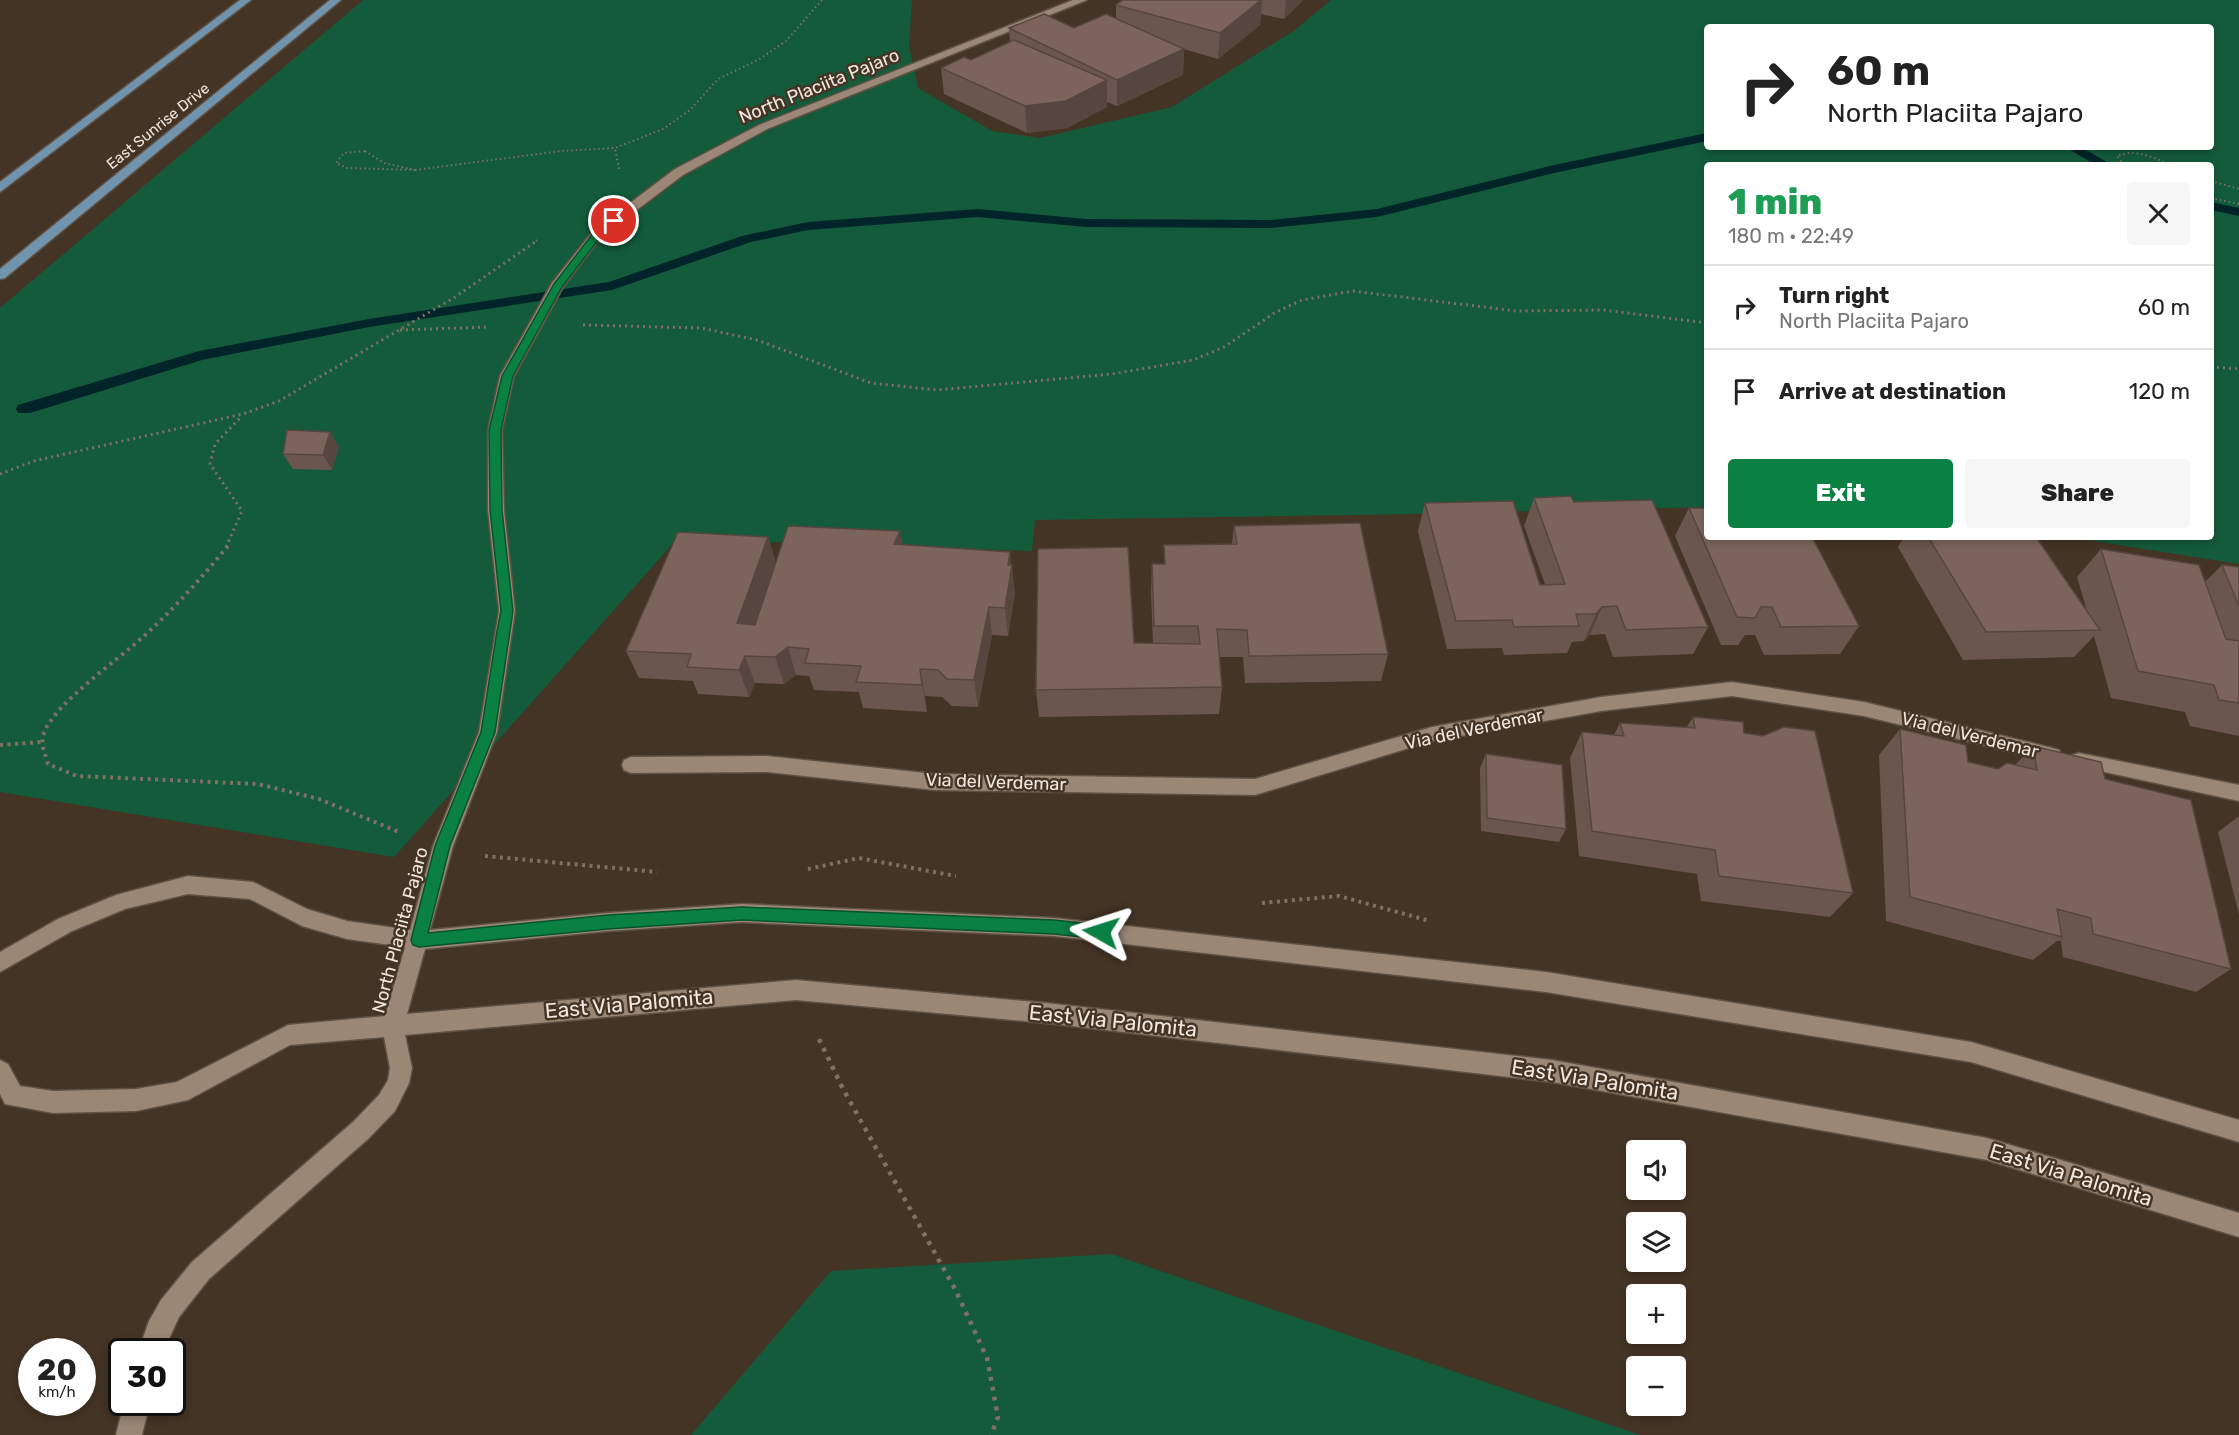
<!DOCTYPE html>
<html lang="en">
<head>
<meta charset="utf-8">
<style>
	:root { --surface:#fff; --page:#f6f6f6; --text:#222; --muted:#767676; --line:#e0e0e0; --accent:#0b8043 }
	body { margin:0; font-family:Rubik,sans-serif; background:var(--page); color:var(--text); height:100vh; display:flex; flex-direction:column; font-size:22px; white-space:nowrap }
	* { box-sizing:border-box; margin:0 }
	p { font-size:20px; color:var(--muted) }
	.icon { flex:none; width:33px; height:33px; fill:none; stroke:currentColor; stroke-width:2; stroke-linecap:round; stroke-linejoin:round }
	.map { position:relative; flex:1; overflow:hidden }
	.panel { position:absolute; left:1704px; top:162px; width:510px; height:378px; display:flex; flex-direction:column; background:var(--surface); border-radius:6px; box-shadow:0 3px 9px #0003 }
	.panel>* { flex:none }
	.top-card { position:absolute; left:1704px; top:24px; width:510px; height:126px; border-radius:6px; box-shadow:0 3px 9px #0003; background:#fff; color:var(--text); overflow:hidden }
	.fabs { position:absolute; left:1626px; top:1140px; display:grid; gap:12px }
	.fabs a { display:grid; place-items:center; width:60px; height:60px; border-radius:6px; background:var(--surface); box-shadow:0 3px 9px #0003; font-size:30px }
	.speed { position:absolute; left:18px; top:1338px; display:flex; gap:12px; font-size:30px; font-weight:700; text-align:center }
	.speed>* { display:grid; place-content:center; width:78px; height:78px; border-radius:50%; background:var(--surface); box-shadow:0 3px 9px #0003; line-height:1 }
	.speed small { font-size:15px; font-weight:400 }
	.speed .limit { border:3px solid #111; border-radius:9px; background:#fff; color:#111 }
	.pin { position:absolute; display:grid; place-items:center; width:51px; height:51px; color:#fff; margin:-26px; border:3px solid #fff; border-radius:50%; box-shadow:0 2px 6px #0007 }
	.me { position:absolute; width:66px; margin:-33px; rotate:276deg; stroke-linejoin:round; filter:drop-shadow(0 0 4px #0008) }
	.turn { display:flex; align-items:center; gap:21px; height:126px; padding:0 24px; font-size:27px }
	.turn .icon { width:78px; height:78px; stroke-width:2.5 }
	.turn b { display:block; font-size:42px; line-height:51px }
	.round { display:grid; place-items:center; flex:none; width:63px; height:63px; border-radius:6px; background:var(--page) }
	.head { display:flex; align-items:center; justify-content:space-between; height:102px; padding:0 24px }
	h1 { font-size:36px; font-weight:800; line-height:45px; color:#1e9e55 }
	.action { display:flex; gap:12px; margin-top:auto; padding:12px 24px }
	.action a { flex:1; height:69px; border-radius:6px; background:var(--accent); color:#fff; font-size:24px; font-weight:800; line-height:69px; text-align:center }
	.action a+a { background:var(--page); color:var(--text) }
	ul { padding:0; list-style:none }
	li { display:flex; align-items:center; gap:18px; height:84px; padding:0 24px; border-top:2px solid var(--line) }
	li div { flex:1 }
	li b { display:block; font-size:22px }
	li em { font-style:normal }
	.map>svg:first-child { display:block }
</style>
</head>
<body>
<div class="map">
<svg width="2239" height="1435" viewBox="0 0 2239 1435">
	<rect width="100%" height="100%" fill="#443425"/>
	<!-- green -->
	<path fill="#135b3b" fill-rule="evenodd" d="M363,0H912L909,47L918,88L992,131L1040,138L1172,107L1295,30L1331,0H2239V564L2069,537H2211V165H1707V507L1414,514L1035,520L1032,551L677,539L394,857L0,792V308ZM1707,27H2211V147H1707Z
		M1111,1254L1640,1435H691L831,1271Z"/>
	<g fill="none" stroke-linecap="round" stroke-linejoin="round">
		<!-- stream -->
		<path fill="#002429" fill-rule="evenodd" d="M1707,133V141L1554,173L1377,217L1271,228L1086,227L978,217L808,230L751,242L612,290L369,327L202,360L30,413H18L16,409L18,405L199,351L369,319L609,282L742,236L808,222L978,209L1086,219L1271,220L1377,209L1554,165Z
			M2065,147H2081L2112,165H2096Z
			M2211,202L2239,208V216L2211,210Z"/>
		<!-- minor casing -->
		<g stroke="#5e5043" stroke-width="3">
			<path id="minor" d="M1073,0H1087L767,129L683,175L601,237L563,287L514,376L502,430L504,510L515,611L497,732L453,846L430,930L607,913L742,904L1054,918L1546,972L1971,1042L2239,1120V1142L1971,1062L1546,992L1054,936L742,922L607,931L425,949L407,1014L796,980L1046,1003L1552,1060L1987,1138L2239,1213V1237L1987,1160L1552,1082L1046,1023L796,1000L405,1035L412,1068L409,1083L395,1111L369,1138L209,1279L179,1317L163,1352H138L149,1321L161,1300L192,1262L353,1122L379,1095L388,1080L390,1068L384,1037L290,1045L188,1100L136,1111L53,1113L5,1104L0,1094V1060L8,1064L20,1086L53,1091L136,1089L177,1082L288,1025L385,1016L405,947L347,939L302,926L250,899L188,894L125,909L72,931L0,972V952L58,919L116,895L188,876L253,882L307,909L347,921L410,930L433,846L479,732L499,611L488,510V430L500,376L552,283L593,231L675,169L759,125Z
				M1732,682L1864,702L2052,748L2059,750L2061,755L2059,760L2052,762L1864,716L1732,696L1601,711L1432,741L1255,795L935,790L767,772L631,773L624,770L622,765L624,760L631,757L767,756L935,774L1255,779L1432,727L1601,697Z
				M2079,753L2239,785V801L2072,765L2070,760L2072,755Z
				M124,1402H150L142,1435H116Z"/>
		</g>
		<!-- major casing -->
		<g stroke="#5e5043" stroke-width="3">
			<path id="major" d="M240,0H251L0,192V182Z
				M330,0H341L5,278L0,279V269Z"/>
		</g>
		<!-- path-far3 -->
		<path stroke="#7e7063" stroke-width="2" stroke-dasharray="1.5 3" stroke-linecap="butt" d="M365,151L384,163L415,170L347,168L336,163L344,153Z
			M2124,165L2117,156C2136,148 2154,158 2171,165
			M619,169L615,148L663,129L690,110L718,79L758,60L786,41L822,0
			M415,170L561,151L615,148
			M2211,181L2239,189
			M2211,198L2239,204
			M536,241L539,239"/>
		<!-- path-far2 -->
		<path stroke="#7e7063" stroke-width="3" stroke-dasharray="2 4" stroke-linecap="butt" d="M583,325L701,328L757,340L871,383L937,390L1112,374L1193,360L1224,347L1276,312L1302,300L1353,291L1516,311L1604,310L1707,323
			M400,330L488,327
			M2211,367L2239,369
			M0,474L34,461L243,414L279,401L455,297L538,240
			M226,547L242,511L210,464L215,444L242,416"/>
		<!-- path-far1 -->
		<path stroke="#7e7063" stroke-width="4" stroke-dasharray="3 4.5" stroke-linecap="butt" d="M228,546C201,578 174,609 143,637C119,659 54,704 44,733C40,743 45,754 48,764L77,776L258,784L319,799L399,832
			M0,745L42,742
			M485,856L657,872
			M808,869L859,858L956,876
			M1262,903L1339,896L1430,921"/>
		<!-- path -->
		<path stroke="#7e7063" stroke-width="4.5" stroke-dasharray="4 6" stroke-linecap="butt" d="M819,1039L843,1089L955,1289L987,1358L998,1417L991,1435"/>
		<!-- minor -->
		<use href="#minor" fill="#9a8776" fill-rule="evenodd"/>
		<!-- major -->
		<use href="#major" fill="#7194ae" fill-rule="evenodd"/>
	</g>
	<!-- wall -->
	<path fill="#6b564f" d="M1123,0H1303L1284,19L1261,14L1260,25L1218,59L1184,49L1183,75L1117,106L1107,102V107L1067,128L1027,133L944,94L941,68L971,60L1010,42L1009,28H1074L1116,19V5Z
		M339,447L332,470L293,469L283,454Z
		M1534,498L1574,502L1708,627L1693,654L1613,657L1605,634L1590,635L1584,641L1572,642L1567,653L1504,655L1502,648L1447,649L1418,531L1425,503L1540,585L1545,584L1524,526Z
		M1689,508L1859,626L1840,654L1764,655L1755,635H1745L1738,645H1721L1675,536Z
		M1234,526L1388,654L1381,681L1245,683L1243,657H1220L1222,687L1219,714L1039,717L1036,690L1134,643H1153L1151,592L1152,564H1164V545L1232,544Z
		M768,537L776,563L903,545L1011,565L1015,593L1008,636L992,635L978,707L952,706L942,697L925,696L927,712L863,708L859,692L814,690L809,676L796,675L784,684L755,683L749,697L698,694L693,681L639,678L626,651Z
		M1904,537H2036L2087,611L2077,577L2101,549L2205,582L2222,565L2239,567V736L2190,726L2185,712L2111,698L2094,636L2074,657L1963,660L1898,547Z
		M1693,717L1744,733L1853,893L1830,917L1701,901L1697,874L1579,856L1570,758L1582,732L1614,735L1620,723L1686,728Z
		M1900,729L1968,762L1998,769L2015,765L2033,746L2105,779L2231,969L2196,992L2063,957L2061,941H2057L2033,960L1886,921L1879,755Z
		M1486,754L1566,829L1559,842L1481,831L1480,768Z
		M2239,816V914L2218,832Z"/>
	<!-- shaded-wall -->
	<path fill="#574640" d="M1261,0H1262L1260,25L1218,59L1220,33Z
		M1286,0H1303L1284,19Z
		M1184,49L1183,75L1117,106V80Z
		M1107,80V107L1067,128L1027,133L1025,106Z
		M330,432L339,447L332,470L323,455Z
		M900,531L906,559L894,544Z
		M768,537L776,564L747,651L737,623Z
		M1010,552L1012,569V565L1015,593L1008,636L1005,608L1008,565Z
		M989,607L992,635L978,707L974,680Z
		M1602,607L1590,635L1584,641L1596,614Z
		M788,647L796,675L784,684L775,657Z
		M745,656L755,683L749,697L739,670Z
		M920,669L925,696L927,712L922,685Z"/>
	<!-- building -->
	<path fill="#7c645c" stroke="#574640" stroke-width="1.5" d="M1123,0H1261L1220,33L1116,5Z
		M1044,14L1074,28L1106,14L1184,49L1117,80L1009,28Z
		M1014,40L1107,80L1066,101L1025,106L941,68L964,57L971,60Z
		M287,430L330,432L323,455L283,454Z
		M1571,496L1574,502L1652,500L1708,627L1626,630L1617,606L1602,607L1596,614H1576L1579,626L1514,627L1512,620L1456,621L1425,503L1513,501L1540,585L1565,584L1534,498Z
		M1689,508H1707V537H1812L1859,626L1781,627L1772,607H1761L1755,618L1737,617Z
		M1360,523L1388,654L1249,656L1247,630L1217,629L1222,687L1036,690L1038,549L1128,547L1134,643L1200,644L1198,626H1154L1152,564H1165L1164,545L1237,544L1234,526Z
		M788,526L900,531L894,544L1010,552L1008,565H1012L1005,608L989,607L974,680L947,679L938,670L920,669L922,685L856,682L861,666L805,663L809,649L788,647L775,657L745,656L739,670L687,667L691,654L626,651L678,532L768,537L737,623L755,625Z
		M1928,537H2036L2100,630L1986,632Z
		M2101,549L2199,565L2226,639L2239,641V703L2219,700L2214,685L2138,671Z
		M2222,565L2239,567V606Z
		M1693,717L1743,722L1744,733L1763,736L1784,727L1815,731L1853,893L1719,876L1715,850L1592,831L1582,732L1624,736L1620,723L1695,728Z
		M1900,729L1966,745L1968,762L1998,769L2007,763L2037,770L2033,746L2101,762L2105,779L2191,800L2231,969L2093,934L2091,918L2057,909L2062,937L1910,897Z
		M1486,754L1562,765L1566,829L1487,818Z"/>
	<!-- route -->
	<path fill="#0b8043" stroke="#07532c" stroke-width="1.5" d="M610,219L618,221L601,236L562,287L513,376L501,430L502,510L513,611L495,732L450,846L428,933L608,915L742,907L1054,920L1101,925L1107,927L1109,932L1107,937L1101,939L1054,934L742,920L608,929L419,947L413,945L411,940L435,846L481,732L497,631L501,611L490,510L489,430L502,376L554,284L594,232Z"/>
	<g text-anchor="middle" stroke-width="5" stroke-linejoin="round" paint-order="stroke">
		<!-- far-street labels -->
		<g font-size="15" fill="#f1e7de" stroke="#443425">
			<text transform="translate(158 126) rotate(-39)" y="5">East Sunrise Drive</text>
		</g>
		<!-- street labels -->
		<g font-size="18" fill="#f1e7de" stroke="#443425">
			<text transform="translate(819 86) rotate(-22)" y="6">North Placiita Pajaro</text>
			<text transform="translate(1474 729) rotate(-12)" y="6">Via del Verdemar</text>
			<text transform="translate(1970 735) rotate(14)" y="6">Via del Verdemar</text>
			<text transform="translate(996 782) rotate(2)" y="6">Via del Verdemar</text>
			<text transform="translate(400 930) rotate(-75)" y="6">North Placiita Pajaro</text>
		</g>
		<!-- near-street labels -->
		<g font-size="21" fill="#f1e7de" stroke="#443425">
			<text transform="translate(629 1004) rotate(-5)" y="7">East Via Palomita</text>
			<text transform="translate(1113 1021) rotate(6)" y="7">East Via Palomita</text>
			<text transform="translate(1595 1080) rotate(9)" y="7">East Via Palomita</text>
			<text transform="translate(2071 1175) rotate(17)" y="7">East Via Palomita</text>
		</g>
	</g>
</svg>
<div class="fabs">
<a><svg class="icon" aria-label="sound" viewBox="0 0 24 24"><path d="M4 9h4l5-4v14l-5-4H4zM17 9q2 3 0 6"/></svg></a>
<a><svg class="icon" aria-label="layers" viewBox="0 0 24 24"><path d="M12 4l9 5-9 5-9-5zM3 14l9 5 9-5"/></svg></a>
<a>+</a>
<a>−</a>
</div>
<div class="speed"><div>20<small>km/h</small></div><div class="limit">30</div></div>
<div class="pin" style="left:614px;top:221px;background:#d93025"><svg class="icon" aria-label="arrive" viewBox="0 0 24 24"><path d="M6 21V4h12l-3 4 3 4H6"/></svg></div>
<svg class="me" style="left:1101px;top:932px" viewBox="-20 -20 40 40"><path d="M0-17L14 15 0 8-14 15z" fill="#0b8043" stroke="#fff" stroke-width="4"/></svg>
<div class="top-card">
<div class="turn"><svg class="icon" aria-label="right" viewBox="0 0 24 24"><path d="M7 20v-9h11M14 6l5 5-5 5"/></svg><div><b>60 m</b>North Placiita Pajaro</div></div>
</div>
<section class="panel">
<div class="head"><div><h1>1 min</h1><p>180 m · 22:49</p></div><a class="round"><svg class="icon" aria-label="close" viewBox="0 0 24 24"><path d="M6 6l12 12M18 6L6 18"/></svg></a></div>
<ul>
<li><svg class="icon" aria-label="right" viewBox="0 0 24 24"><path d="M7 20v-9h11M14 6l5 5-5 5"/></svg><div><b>Turn right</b><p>North Placiita Pajaro</p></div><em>60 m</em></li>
<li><svg class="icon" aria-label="arrive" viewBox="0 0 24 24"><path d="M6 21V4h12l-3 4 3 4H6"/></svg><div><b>Arrive at destination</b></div><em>120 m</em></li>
</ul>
<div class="action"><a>Exit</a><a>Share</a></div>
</section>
</div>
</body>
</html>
